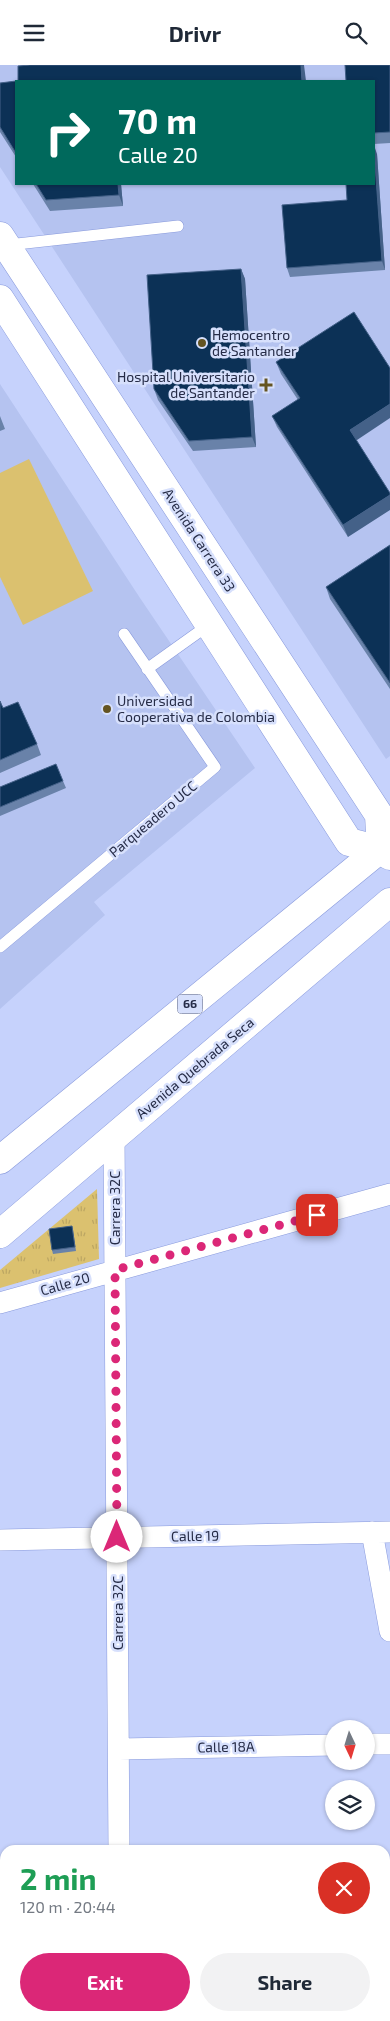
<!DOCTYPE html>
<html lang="en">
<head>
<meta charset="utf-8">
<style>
	:root { --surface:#fff; --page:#f2f2f3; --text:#1f2937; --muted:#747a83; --accent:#db2777 }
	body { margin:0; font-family:"Exo 2",sans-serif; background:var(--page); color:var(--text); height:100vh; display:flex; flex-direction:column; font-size:19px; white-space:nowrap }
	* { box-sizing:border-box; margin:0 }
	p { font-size:16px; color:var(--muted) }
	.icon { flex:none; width:28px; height:28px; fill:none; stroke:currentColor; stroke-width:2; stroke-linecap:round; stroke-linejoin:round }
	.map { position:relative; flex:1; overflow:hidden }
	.side { position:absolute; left:0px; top:1780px; width:390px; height:176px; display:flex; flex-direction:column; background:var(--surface); border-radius:15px 15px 0 0; box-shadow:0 1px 4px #0004 }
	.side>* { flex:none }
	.guide { position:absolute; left:15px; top:15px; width:360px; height:105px; border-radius:0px; box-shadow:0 1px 4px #0004; background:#00695c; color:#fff; overflow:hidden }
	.needle { width:32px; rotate:176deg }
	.tools { position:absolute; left:325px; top:1655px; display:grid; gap:10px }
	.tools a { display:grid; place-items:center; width:50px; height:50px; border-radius:50%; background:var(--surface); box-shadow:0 1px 4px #0004; font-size:25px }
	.pin { position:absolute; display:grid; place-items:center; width:42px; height:42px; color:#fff; margin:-21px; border-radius:10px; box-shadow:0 2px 8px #0006 }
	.me { position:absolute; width:55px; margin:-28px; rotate:0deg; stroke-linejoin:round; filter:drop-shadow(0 0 4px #0008) }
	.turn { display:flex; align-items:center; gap:18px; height:105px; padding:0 20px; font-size:22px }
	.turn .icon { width:65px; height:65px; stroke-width:2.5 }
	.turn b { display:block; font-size:35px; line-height:42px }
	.round { display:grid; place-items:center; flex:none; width:52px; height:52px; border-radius:26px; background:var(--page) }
	.summary { display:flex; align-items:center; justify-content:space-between; height:85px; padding:0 20px }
	h1 { font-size:30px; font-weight:700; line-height:38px; color:#1e9e55 }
	.primary-button { display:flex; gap:10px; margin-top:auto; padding:10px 20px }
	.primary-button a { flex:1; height:58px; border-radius:30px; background:var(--accent); color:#fff; font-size:20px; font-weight:700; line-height:58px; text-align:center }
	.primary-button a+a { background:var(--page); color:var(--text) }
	header { display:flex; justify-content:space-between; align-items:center; height:65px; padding:0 20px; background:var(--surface); font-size:22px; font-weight:700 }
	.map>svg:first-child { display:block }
</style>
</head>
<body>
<header><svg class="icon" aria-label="menu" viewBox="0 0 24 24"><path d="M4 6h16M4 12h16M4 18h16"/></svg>Drivr<svg class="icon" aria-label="search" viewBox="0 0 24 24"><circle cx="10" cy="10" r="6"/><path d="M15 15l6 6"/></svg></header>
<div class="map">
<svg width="390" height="1956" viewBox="0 0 390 1956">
	<defs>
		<pattern id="park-tufts" width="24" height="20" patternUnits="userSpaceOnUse" patternTransform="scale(1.25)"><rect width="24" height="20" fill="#dbc16f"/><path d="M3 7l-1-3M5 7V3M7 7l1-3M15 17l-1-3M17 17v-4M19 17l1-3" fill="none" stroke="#bca662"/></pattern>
	</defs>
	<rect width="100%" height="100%" fill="#c6d2fc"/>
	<!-- built -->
	<path fill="#b5c3f0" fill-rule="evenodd" d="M0,0H390V691L386,694L0,102ZM16,16H374V119H16Z
		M0,319L140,533L255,703L94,837L105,850L0,944Z"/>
	<!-- grass -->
	<path fill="#dbc16f" d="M29,394L93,526L23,560L0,512V408Z"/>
	<!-- park -->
	<path fill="url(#park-tufts)" d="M97,1124L99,1194L0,1223V1205Z"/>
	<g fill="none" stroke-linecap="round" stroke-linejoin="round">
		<!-- lane casing -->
		<g stroke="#899adc" stroke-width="12">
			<path id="lane" d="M8,180L178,161
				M147,604L210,559
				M0,882L215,702L124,569"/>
		</g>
		<!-- street casing -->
		<g stroke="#899adc" stroke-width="22">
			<path id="street" d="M114,1071L119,1785
				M0,1238L390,1129
				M372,1467L390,1566
				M0,1475L390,1467
				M366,1679H390
				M119,1684L334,1680
				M385,1916H390
				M0,1922H5
				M120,1951V1956"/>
		</g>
		<!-- primary casing -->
		<g stroke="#899adc" stroke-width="29">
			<path id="primary" d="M0,171L379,750L381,785
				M0,234L349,777L381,785L390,791"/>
		</g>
		<!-- highway casing -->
		<g stroke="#899adc" stroke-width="29">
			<path id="highway" d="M0,1095L390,776
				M0,1169L390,837"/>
		</g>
		<!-- lane -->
		<use href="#lane" stroke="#fff" stroke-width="11"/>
		<!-- street -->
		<use href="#street" stroke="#fff" stroke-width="21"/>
		<!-- primary -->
		<use href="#primary" stroke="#fff" stroke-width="28"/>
		<!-- highway -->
		<use href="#highway" stroke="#fff" stroke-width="28"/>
	</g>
	<!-- wall -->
	<path fill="#6982a9" d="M390,0V78L374,79V16Z
		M16,16V92L0,67V18Z
		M377,89L385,205L290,212L287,203L347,135Z
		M33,119H121L123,141L50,146Z
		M241,204L245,214L256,382L193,386L158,335L154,324Z
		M276,297L356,375L348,472L277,362L272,351L298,335L281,309Z
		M0,351L5,364L0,366Z
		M390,480V624L330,534L326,522Z
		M0,636L3,643L37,679L41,690L0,708Z
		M63,716L66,723L0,751V722Z
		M72,1161L73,1165L76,1186L53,1189L52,1185Z"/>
	<!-- shaded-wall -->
	<path fill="#446188" d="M301,0H304L306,16H302Z
		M374,80L377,89L385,205L382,196Z
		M118,119H121L123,141L119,130Z
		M241,204L245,214L256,382L252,372Z
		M390,339V353L354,377L350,365Z
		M390,430V445L348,472L343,460Z"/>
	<!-- building -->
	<path fill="#0c3156" stroke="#446188" d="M30,0H301L302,16H18V1Z
		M345,0H390V67L374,68V16H346Z
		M16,16V88L0,62V18Z
		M374,85L382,196L287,203L282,140L347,135L346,119H374Z
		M36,119H118L119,130L46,135Z
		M241,204L252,372L189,376L154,324L147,210Z
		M354,247L390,303V339L350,365L390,428V430L343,460L272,351L300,333L276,297Z
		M390,480V618L326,522Z
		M0,636L3,643L18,637L37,679L0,695Z
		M56,699L63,716L0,742V722Z
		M72,1161L75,1182L52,1185L49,1164Z"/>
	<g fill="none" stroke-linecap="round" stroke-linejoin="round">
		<!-- route -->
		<path stroke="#db2777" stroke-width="9" stroke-dasharray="0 16.2" d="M117,1472L115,1205L317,1150"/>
	</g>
	<!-- markers -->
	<g fill="#645422" stroke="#d7e0fc" stroke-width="2">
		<circle cx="202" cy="278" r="5"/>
		<path d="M263.5 312.5h5v5h5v5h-5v5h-5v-5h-5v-5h5z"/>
		<circle cx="107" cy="644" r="5"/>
	</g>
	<g text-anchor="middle" stroke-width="5" stroke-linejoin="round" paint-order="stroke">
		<!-- shield labels -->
		<rect fill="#d7e0fc" stroke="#5b627d" stroke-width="1" x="177.5" y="929.5" width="25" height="19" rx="4"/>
		<g font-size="12" font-weight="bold" fill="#262c47">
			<text x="190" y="943">66</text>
		</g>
		<!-- poi labels -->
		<g font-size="14" fill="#262c47" stroke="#d7e0fc" text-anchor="start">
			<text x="212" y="275">Hemocentro<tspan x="212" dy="16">de Santander</tspan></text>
			<text x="255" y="317" text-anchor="end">Hospital Universitario<tspan x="255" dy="16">de Santander</tspan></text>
			<text x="117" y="641">Universidad<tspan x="117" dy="16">Cooperativa de Colombia</tspan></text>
		</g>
		<!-- street labels -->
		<g font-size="14" fill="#262c47" stroke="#d7e0fc">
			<text transform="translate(199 475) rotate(57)" y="5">Avenida Carrera 33</text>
			<text transform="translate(153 754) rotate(-40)" y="5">Parqueadero UCC</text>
			<text transform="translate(195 1003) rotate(-40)" y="5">Avenida Quebrada Seca</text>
			<text transform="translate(115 1143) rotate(-90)" y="5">Carrera 32C</text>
			<text transform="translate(65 1219) rotate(-16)" y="5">Calle 20</text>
			<text transform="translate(195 1471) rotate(-1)" y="5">Calle 19</text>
			<text transform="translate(118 1548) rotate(-90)" y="5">Carrera 32C</text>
			<text transform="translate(226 1682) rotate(-1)" y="5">Calle 18A</text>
		</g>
	</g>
</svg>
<div class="tools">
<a><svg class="needle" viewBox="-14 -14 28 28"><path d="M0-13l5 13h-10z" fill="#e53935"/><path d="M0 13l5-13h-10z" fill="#747a83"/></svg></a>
<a><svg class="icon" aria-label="layers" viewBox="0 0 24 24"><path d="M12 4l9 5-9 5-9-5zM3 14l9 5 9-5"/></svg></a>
</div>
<div class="pin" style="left:317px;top:1150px;background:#d93025"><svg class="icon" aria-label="arrive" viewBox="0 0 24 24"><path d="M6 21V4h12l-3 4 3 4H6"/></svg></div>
<svg class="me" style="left:117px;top:1472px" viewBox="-20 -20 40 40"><circle r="19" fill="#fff"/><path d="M0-13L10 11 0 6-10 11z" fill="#db2777"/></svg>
<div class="guide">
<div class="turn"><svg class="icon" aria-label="right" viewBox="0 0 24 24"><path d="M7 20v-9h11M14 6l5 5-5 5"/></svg><div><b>70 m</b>Calle 20</div></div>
</div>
<section class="side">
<div class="summary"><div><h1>2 min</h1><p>120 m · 20:44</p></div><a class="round" style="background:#d93025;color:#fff"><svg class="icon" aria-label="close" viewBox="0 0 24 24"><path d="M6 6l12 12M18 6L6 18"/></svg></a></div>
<div class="primary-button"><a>Exit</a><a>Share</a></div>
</section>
</div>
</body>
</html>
